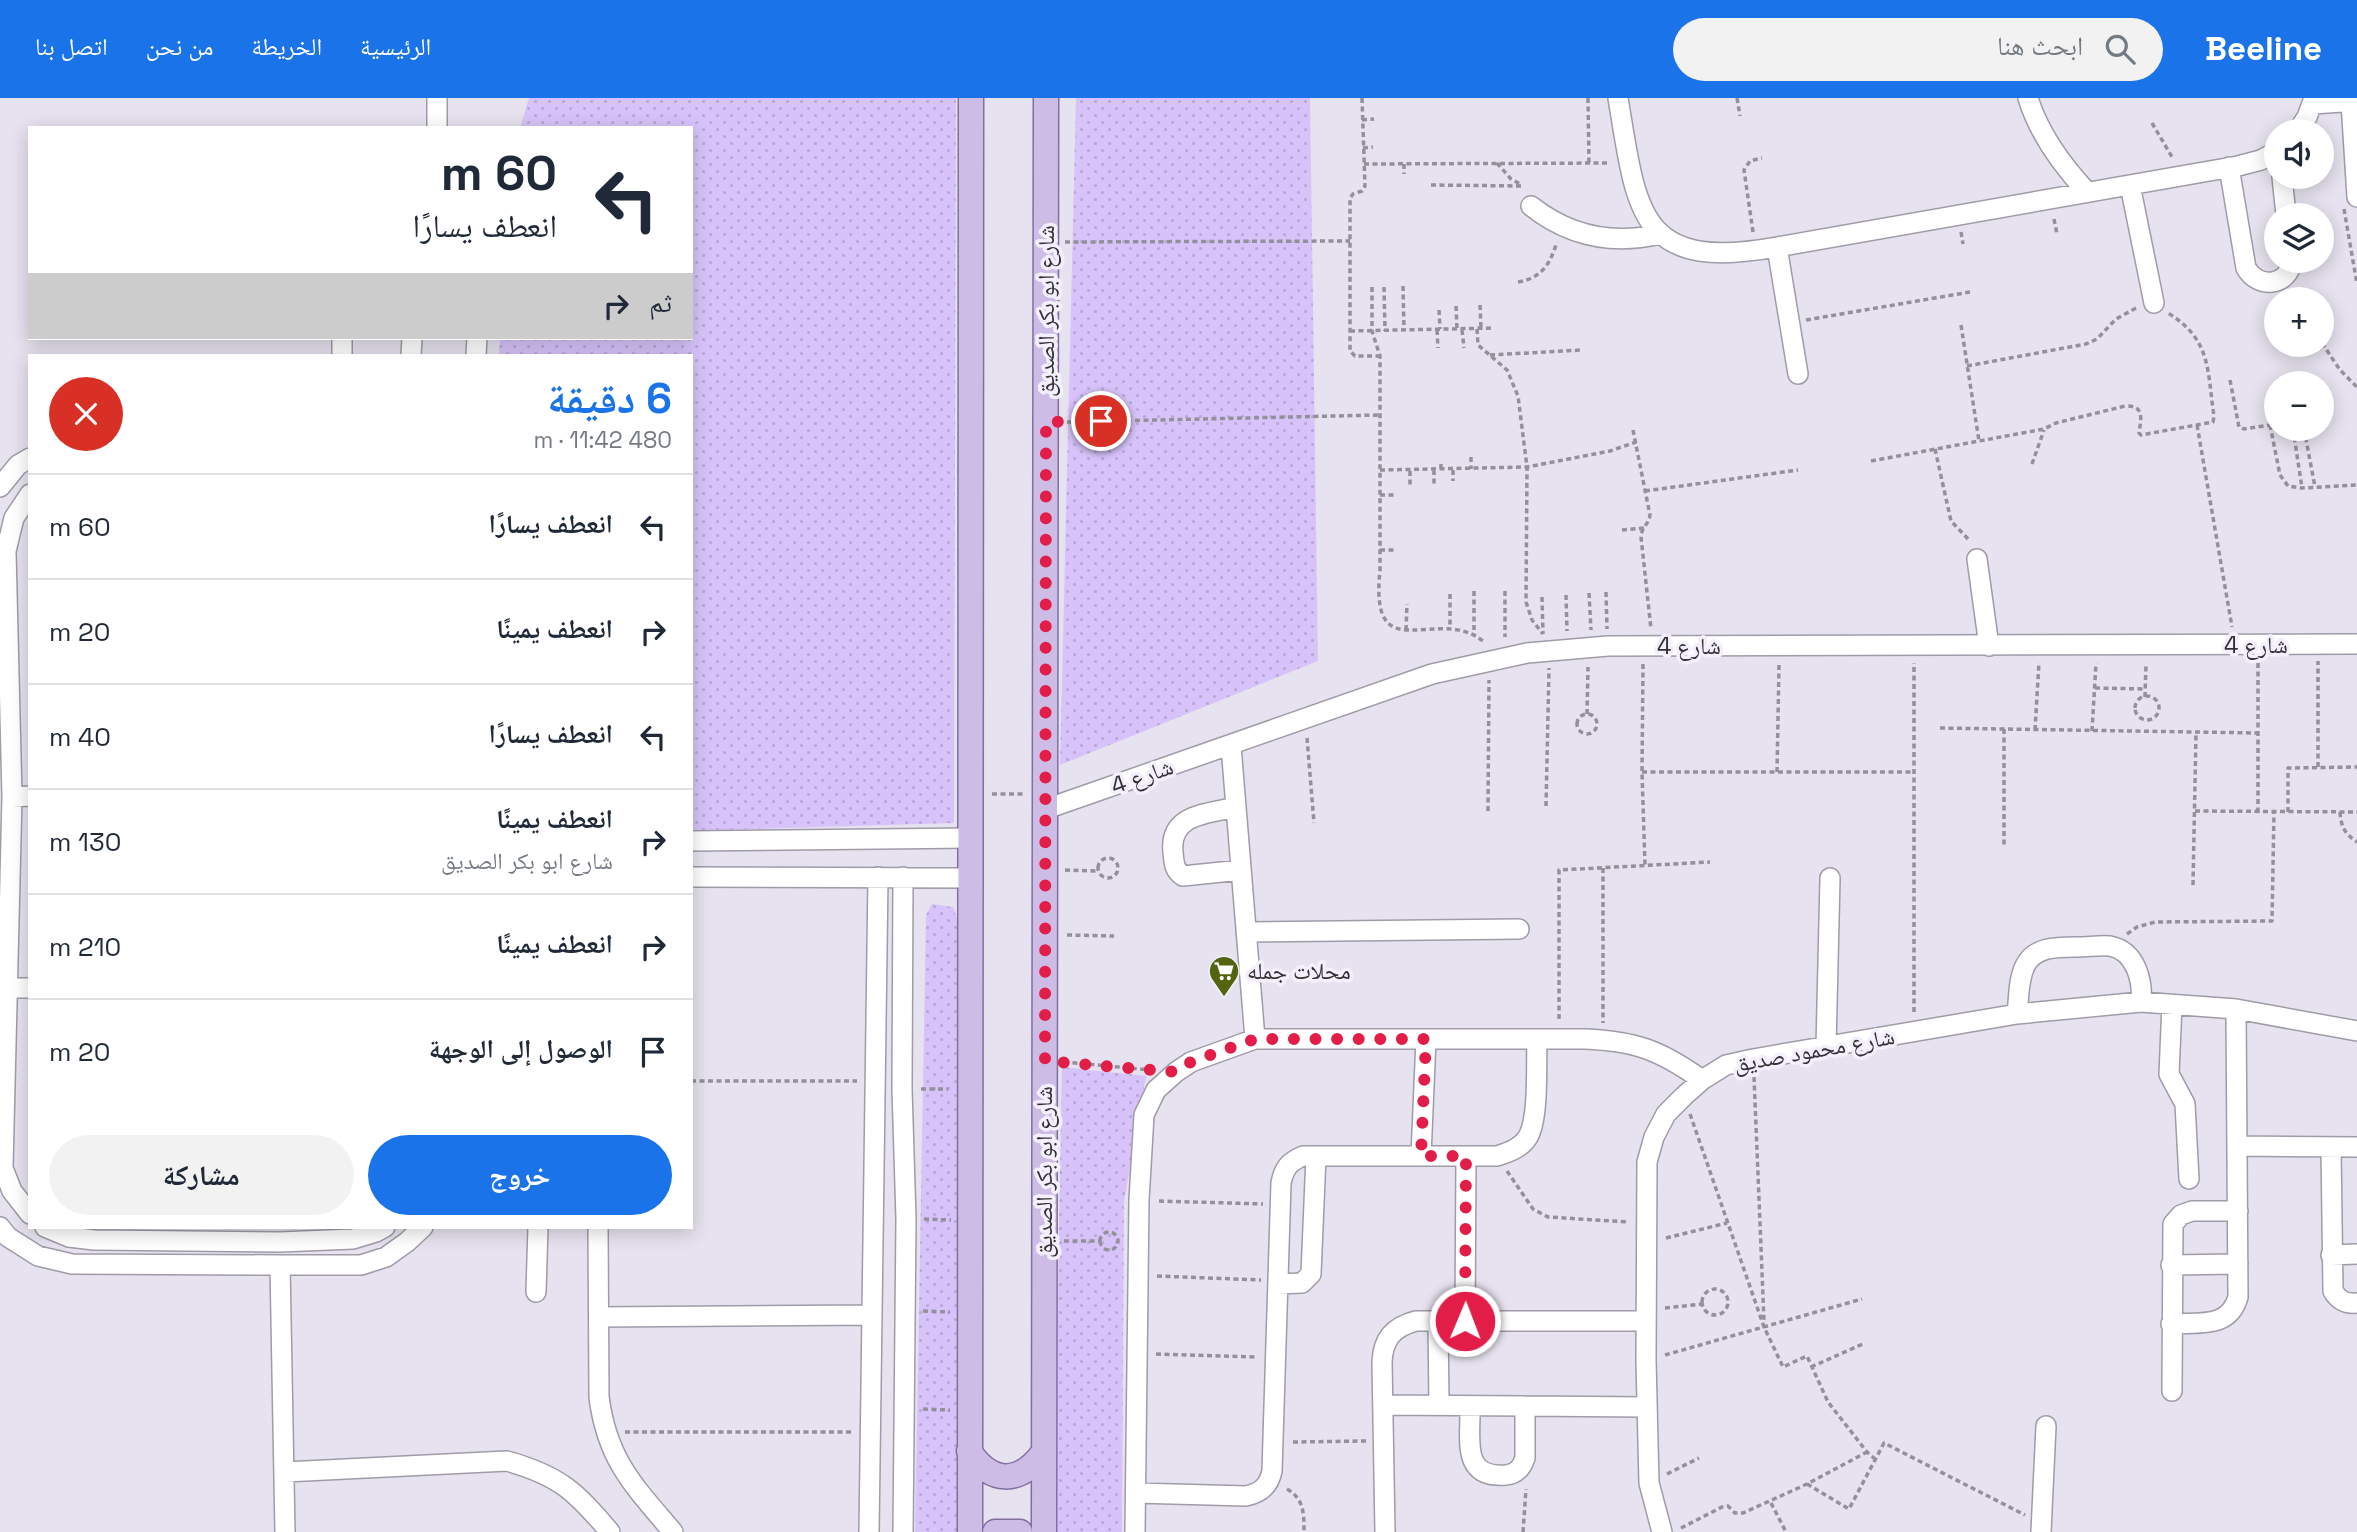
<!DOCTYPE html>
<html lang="ar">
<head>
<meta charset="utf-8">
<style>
	:root { --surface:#fff; --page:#f2f2f3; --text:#1f2937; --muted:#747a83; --line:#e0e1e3; --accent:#1a73e8 }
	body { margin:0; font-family:"Space Grotesk","Noto Naskh Arabic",sans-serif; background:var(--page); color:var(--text); direction:rtl; height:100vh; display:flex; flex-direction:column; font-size:26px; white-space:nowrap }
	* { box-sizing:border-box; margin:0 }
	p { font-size:23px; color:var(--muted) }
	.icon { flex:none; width:38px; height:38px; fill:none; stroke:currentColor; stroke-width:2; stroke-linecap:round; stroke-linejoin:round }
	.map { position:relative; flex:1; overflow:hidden; direction:ltr }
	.sheet { position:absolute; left:28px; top:256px; width:665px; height:875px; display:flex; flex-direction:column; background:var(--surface); border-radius:0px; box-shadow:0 4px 18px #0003; direction:rtl }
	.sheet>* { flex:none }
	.guide { position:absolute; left:28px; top:28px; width:665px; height:214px; border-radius:0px; box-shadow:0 4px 18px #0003; direction:rtl; background:#fff; color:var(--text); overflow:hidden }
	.controls { position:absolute; left:2264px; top:21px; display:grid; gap:14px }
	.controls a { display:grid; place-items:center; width:70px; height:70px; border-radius:50%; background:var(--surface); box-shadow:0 4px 18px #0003; font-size:35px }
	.pin { position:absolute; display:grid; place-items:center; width:60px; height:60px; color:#fff; margin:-30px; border:4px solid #fff; border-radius:50%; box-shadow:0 2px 7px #0007 }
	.me { position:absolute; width:77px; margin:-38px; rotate:1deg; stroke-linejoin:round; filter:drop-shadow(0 0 5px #0008) }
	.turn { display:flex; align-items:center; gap:24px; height:147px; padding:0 21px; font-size:32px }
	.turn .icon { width:91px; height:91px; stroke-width:2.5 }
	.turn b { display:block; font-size:49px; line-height:60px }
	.then { display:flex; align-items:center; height:66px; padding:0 21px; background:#0003; gap:14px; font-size:26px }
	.round { display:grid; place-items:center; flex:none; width:74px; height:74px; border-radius:37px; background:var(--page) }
	.head { display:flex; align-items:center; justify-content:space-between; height:119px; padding:0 21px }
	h1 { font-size:42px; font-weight:800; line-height:52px; color:var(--accent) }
	.primary-button { display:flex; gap:14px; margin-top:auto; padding:14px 21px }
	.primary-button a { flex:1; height:80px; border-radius:42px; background:var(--accent); color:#fff; font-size:28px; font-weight:800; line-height:80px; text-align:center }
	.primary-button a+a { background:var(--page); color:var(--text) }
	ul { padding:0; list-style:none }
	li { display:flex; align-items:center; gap:21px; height:105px; padding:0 21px; border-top:2px solid var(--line) }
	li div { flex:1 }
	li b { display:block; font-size:26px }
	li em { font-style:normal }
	header { display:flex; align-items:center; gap:42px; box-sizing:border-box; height:98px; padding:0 35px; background:var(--accent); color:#fff }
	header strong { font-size:33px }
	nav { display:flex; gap:38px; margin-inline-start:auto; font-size:24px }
	.search { width:490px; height:63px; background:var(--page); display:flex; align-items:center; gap:18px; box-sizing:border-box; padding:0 24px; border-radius:38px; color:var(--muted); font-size:26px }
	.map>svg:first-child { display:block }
</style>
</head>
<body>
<header>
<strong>Beeline</strong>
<div class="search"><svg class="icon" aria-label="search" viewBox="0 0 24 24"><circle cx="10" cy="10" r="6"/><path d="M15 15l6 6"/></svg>ابحث هنا</div>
<nav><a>الرئيسية</a><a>الخريطة</a><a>من نحن</a><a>اتصل بنا</a></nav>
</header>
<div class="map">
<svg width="2357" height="1434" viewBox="0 0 2357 1434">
	<defs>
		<pattern id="grass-dots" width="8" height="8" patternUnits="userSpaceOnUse" patternTransform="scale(1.75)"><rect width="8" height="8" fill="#d7c3fa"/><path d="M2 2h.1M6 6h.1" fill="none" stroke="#b9a8d7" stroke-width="1.8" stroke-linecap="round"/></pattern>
	</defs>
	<rect width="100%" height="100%" fill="#e6e2ef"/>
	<!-- grass -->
	<path fill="url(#grass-dots)" d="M529,0H956L954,725L691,733V257H499L500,240H691V30H520Z
		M1076,0H1310L1318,563L1060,667Z
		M932,806L953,809L960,829L961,1434H915L926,817Z
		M1062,969L1146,978L1124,1104L1122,1434H1056L1055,1341Z"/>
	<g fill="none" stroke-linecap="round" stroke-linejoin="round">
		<!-- minor casing -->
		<g stroke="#9f9ba7" stroke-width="22">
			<path id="minor" d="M1618,0C1637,115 1638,174 1777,149L2238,68L2261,62L2277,53
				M2028,0C2039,36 2061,66 2087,94
				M2351,4L2357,99
				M2313,6L2357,3
				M437,30V0
				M2298,33L2307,19L2314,0
				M2229,69L2246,170C2258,191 2288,189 2292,163
				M2282,79L2286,117
				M2130,87L2154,205
				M1531,108C1569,138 1613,147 1660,136
				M1777,149L1798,276
				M342,257V240
				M411,257L412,240
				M476,257L477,240
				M0,389L18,367L30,360
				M30,396L14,420L6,453L12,699L3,1070L12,1093L30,1116
				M1977,461L1989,548
				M1231,648L1255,941
				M12,699L30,698
				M1236,709C1207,716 1169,716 1173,754C1174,765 1174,772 1183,778L1241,772
				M1046,711L1432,576L1527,555L1608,548L2357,546
				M691,743L972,740
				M691,779L972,780
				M1246,834L1519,831
				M6,890H30
				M2172,907L2169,976L2185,1006L2189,1081
				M2017,916C2019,901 2018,882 2025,868C2034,848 2059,849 2078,849C2088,849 2100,847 2110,848C2136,853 2143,883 2141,904
				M1826,949L1830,780
				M2237,1048L2357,1049
				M2331,1049L2333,1193C2339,1203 2346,1206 2357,1205
				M1421,1058L1426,941
				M0,1129L8,1139L38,1158L72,1166L280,1167H361L386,1159L407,1144L423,1129
				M45,1129L69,1139L94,1142L280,1144L353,1141L376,1134L385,1129
				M598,1129L599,1299C607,1362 634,1388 673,1434
				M2331,1157L2357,1156
				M280,1167L285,1434
				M2171,1167L2238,1166
				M1278,1186L1302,1185L1311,1176L1316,1058
				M536,1194L538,1129
				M599,1219L872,1217
				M1438,1223L1439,1307
				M1465,1223L1466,1058
				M2171,1226C2199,1224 2229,1231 2238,1199L2236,911
				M2172,1293L2173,1126L2181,1117L2192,1113H2238
				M1383,1307L1647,1309
				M1470,1308C1471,1340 1460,1381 1506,1377C1517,1376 1522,1369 1525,1360V1308
				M285,1374L507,1363C560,1378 575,1393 610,1434
				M1136,1395L1246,1398C1261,1395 1269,1388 1272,1373L1281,1085C1284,1070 1289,1064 1303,1058H1497C1510,1054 1523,1049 1529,1037C1539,1017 1536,964 1537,941
				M869,1434L878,779
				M903,1434L906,1121L902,991L903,779
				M1135,1434L1139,1102L1144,1017L1156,992L1176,974L1191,964L1255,941H1585C1635,943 1660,952 1702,982
				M1385,1434L1382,1264C1383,1241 1393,1229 1416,1223H1646
				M1662,1434L1649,1385L1646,1262L1647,1064L1654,1039L1666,1016L1684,998L1702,982L1726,967L1753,961L2017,916L2141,904L2236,911L2357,933
				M2041,1434L2046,1328"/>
		</g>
		<!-- major casing -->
		<g stroke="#816f9e" stroke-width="27">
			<path id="major" d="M969,1353C991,1386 1019,1387 1043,1355
				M970,1434L971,0
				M995,1434H1020
				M1044,1434L1046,0"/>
		</g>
		<!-- path -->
		<path stroke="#939099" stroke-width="3.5" stroke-dasharray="5 3.5" stroke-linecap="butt" d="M1362,0L1365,88L1362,93L1353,96L1350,100V253L1355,258H1380
			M1588,0L1589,65
			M1737,0L1740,18
			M1362,22L1374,21
			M2152,25L2172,59
			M1363,50L1373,49
			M1497,65L1511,81L1522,87
			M1364,66L1609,65
			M1404,66V76
			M1431,87L1522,88
			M2344,111L2357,186
			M2054,121L2057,136
			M1753,134L1744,72L1750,63L1762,60
			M1961,134L1963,146
			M1065,144L1350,143
			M1518,184C1542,180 1550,166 1557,144
			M1403,188L1404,232
			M1372,189V233L1380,258V473C1369,575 1439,505 1484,544
			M1384,189L1385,233
			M1480,207L1481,231
			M1456,208L1457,231
			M1439,212L1440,231
			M1806,222L1970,194
			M1961,227L1979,343
			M1477,231L1478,247L1507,272L1518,298L1527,369L1526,504L1532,522L1543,536
			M1437,232L1438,250
			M1462,232L1464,250
			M1350,233L1494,230
			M2322,245L2340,272L2357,289
			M1490,257L1582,252
			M1967,268L2086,246L2097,241L2116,221L2136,210
			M2230,282L2239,329L2244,331L2277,326
			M1067,324L1379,317
			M2197,327L2232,529
			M2270,327L2280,377L2288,388L2302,390L2357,387
			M2293,331L2302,390
			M2304,331L2315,389
			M1633,332L1650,417C1649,426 1641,430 1641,439L1651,531
			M1935,351L1951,423L1970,443
			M1471,359V371
			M1871,363L2044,331L2056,325L2125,308C2145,307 2141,321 2139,335L2141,337L2213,324L2214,318C2207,273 2212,242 2168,215
			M2032,366L2044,332
			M1441,371V364
			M1380,372L1527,369L1610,353L1636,344
			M1434,372V388
			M1453,372V383
			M1410,373V388
			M1645,393L1798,372
			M1380,397H1395
			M1622,432L1644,430
			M1380,452H1395
			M1474,493V536
			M1505,493V539
			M1606,494L1607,531
			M1589,495L1591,532
			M1450,496V530
			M1566,497L1567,533
			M1542,499L1543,536
			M1406,532L1407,506
			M2258,565V714
			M1643,566L1642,674L1645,767
			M2095,590L2145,591
			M2135 610a12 12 0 1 1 24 0a12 12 0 1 1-24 0Z
			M2145,599L2146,566
			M1587,616L1588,569
			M1577 626a10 10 0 1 1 20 0a10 10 0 1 1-20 0Z
			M1940,630L2258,635
			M2004,631V748
			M2035,632L2039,564
			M2092,633L2096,565
			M1307,640L1314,725
			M2318,669V563
			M1642,674H1913
			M1777,674L1779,567
			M992,696H1023
			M1546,708L1549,570
			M1488,713L1489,582
			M2195,713L2357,714
			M2288,714V670L2357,669
			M2340,714C2341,729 2345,736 2357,744
			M1098 770a10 10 0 1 1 20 0a10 10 0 1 1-20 0Z
			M1603,770V925
			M1065,772L1098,773
			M2193,787L2196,635
			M2127,836L2137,829L2155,824L2272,823L2274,714
			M1067,837L1114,838
			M1914,914V565
			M1559,921V772L1710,764
			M1064,964L1151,972
			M1754,979L1764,1223
			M691,983H857
			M921,991H948
			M1690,1016L1764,1229L1783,1269L1807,1258L1828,1304L1867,1354L1875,1361
			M1507,1073L1533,1111L1548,1119L1628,1124
			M1159,1103L1263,1106
			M924,1121L951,1122
			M1100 1143a9 9 0 1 1 18 0a9 9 0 1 1-18 0Z
			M1666,1140L1727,1125
			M1064,1143H1100
			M1157,1178L1261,1182
			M1702 1204a13 13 0 1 1 26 0a13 13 0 1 1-26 0Z
			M1665,1210L1702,1206
			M923,1213L950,1214
			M1156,1256L1257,1259
			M1665,1257L1862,1201
			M1811,1269L1865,1245
			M923,1311L950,1312
			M625,1334H852
			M1293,1344L1366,1343
			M1667,1376L1699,1360
			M1807,1386L1849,1411L1884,1345L2025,1417
			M1287,1391C1304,1401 1304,1415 1304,1434
			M1771,1405L1786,1434
			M1681,1430L1722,1409L1728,1408L1735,1415H1743L1807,1386L1867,1354
			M1523,1434L1526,1391"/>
		<!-- minor -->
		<use href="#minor" stroke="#fff" stroke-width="19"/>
		<!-- major -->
		<use href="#major" stroke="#cdbce6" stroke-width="24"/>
	</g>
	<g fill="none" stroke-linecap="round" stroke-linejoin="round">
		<!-- route -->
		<path stroke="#e11d48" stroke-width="12" stroke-dasharray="0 21.6" d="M1101,323L1046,324L1045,963L1176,974L1191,964L1255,941H1426L1421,1058H1466L1465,1223"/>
	</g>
	<!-- icons -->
	<defs>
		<g id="supermarket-pin" transform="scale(1.575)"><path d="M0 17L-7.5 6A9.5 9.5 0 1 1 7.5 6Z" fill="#52640d" stroke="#f4effc"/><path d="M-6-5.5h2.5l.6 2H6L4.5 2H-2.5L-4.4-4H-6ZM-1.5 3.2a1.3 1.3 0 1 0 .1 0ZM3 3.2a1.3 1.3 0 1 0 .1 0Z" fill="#fff"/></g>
	</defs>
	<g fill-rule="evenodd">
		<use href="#supermarket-pin" x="1224" y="873"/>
	</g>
	<g text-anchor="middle" stroke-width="7" stroke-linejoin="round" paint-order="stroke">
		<!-- street labels -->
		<g font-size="23" fill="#333136" stroke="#f4effc">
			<text transform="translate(1046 213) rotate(-90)" y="8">شارع ابو بكر الصديق</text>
			<text x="2256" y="555">شارع 4</text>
			<text x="1689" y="556">شارع 4</text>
			<text transform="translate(1142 678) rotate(-19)" y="8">شارع 4</text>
			<text transform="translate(1814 952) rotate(-10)" y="8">شارع محمود صديق</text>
			<text transform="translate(1044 1074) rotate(-90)" y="8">شارع ابو بكر الصديق</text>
		</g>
		<!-- poi labels -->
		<g font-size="23" fill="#333136" stroke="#f4effc" text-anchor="start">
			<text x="1247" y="881">محلات جمله</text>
		</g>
	</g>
</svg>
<div class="controls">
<a><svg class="icon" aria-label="sound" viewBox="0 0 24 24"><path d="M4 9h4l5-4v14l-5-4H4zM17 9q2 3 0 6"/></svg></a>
<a><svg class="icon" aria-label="layers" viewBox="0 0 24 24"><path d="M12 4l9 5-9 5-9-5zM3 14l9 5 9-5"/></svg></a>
<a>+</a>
<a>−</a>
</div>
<div class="pin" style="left:1101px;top:323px;background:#d93025"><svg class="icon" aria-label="arrive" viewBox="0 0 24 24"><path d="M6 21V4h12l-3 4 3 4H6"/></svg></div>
<svg class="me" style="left:1465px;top:1223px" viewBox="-20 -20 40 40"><circle r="17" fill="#e11d48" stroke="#fff" stroke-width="3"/><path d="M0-11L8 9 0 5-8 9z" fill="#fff"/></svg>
<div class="guide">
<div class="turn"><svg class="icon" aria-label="left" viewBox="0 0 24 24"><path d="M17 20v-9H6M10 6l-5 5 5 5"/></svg><div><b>60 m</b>انعطف يسارًا</div></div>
<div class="then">ثم<svg class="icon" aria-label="right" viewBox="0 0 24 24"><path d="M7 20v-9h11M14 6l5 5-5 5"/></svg></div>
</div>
<section class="sheet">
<div class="head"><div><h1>6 دقيقة</h1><p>480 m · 11:42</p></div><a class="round" style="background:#d93025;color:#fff"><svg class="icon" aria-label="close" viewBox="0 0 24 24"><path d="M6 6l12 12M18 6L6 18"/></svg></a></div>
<ul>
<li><svg class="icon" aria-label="left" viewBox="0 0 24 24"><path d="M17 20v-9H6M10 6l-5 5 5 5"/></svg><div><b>انعطف يسارًا</b></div><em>60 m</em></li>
<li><svg class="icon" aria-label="right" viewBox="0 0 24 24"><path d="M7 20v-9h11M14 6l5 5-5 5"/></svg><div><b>انعطف يمينًا</b></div><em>20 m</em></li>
<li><svg class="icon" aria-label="left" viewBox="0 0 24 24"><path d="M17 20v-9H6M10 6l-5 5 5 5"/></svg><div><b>انعطف يسارًا</b></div><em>40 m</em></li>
<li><svg class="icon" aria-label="right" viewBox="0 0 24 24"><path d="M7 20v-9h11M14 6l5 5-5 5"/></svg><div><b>انعطف يمينًا</b><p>شارع ابو بكر الصديق</p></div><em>130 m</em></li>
<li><svg class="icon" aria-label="right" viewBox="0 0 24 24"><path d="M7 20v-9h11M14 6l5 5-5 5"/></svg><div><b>انعطف يمينًا</b></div><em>210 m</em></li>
<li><svg class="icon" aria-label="arrive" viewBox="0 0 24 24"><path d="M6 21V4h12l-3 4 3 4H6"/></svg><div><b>الوصول إلى الوجهة</b></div><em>20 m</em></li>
</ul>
<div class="primary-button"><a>خروج</a><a>مشاركة</a></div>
</section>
</div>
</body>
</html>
